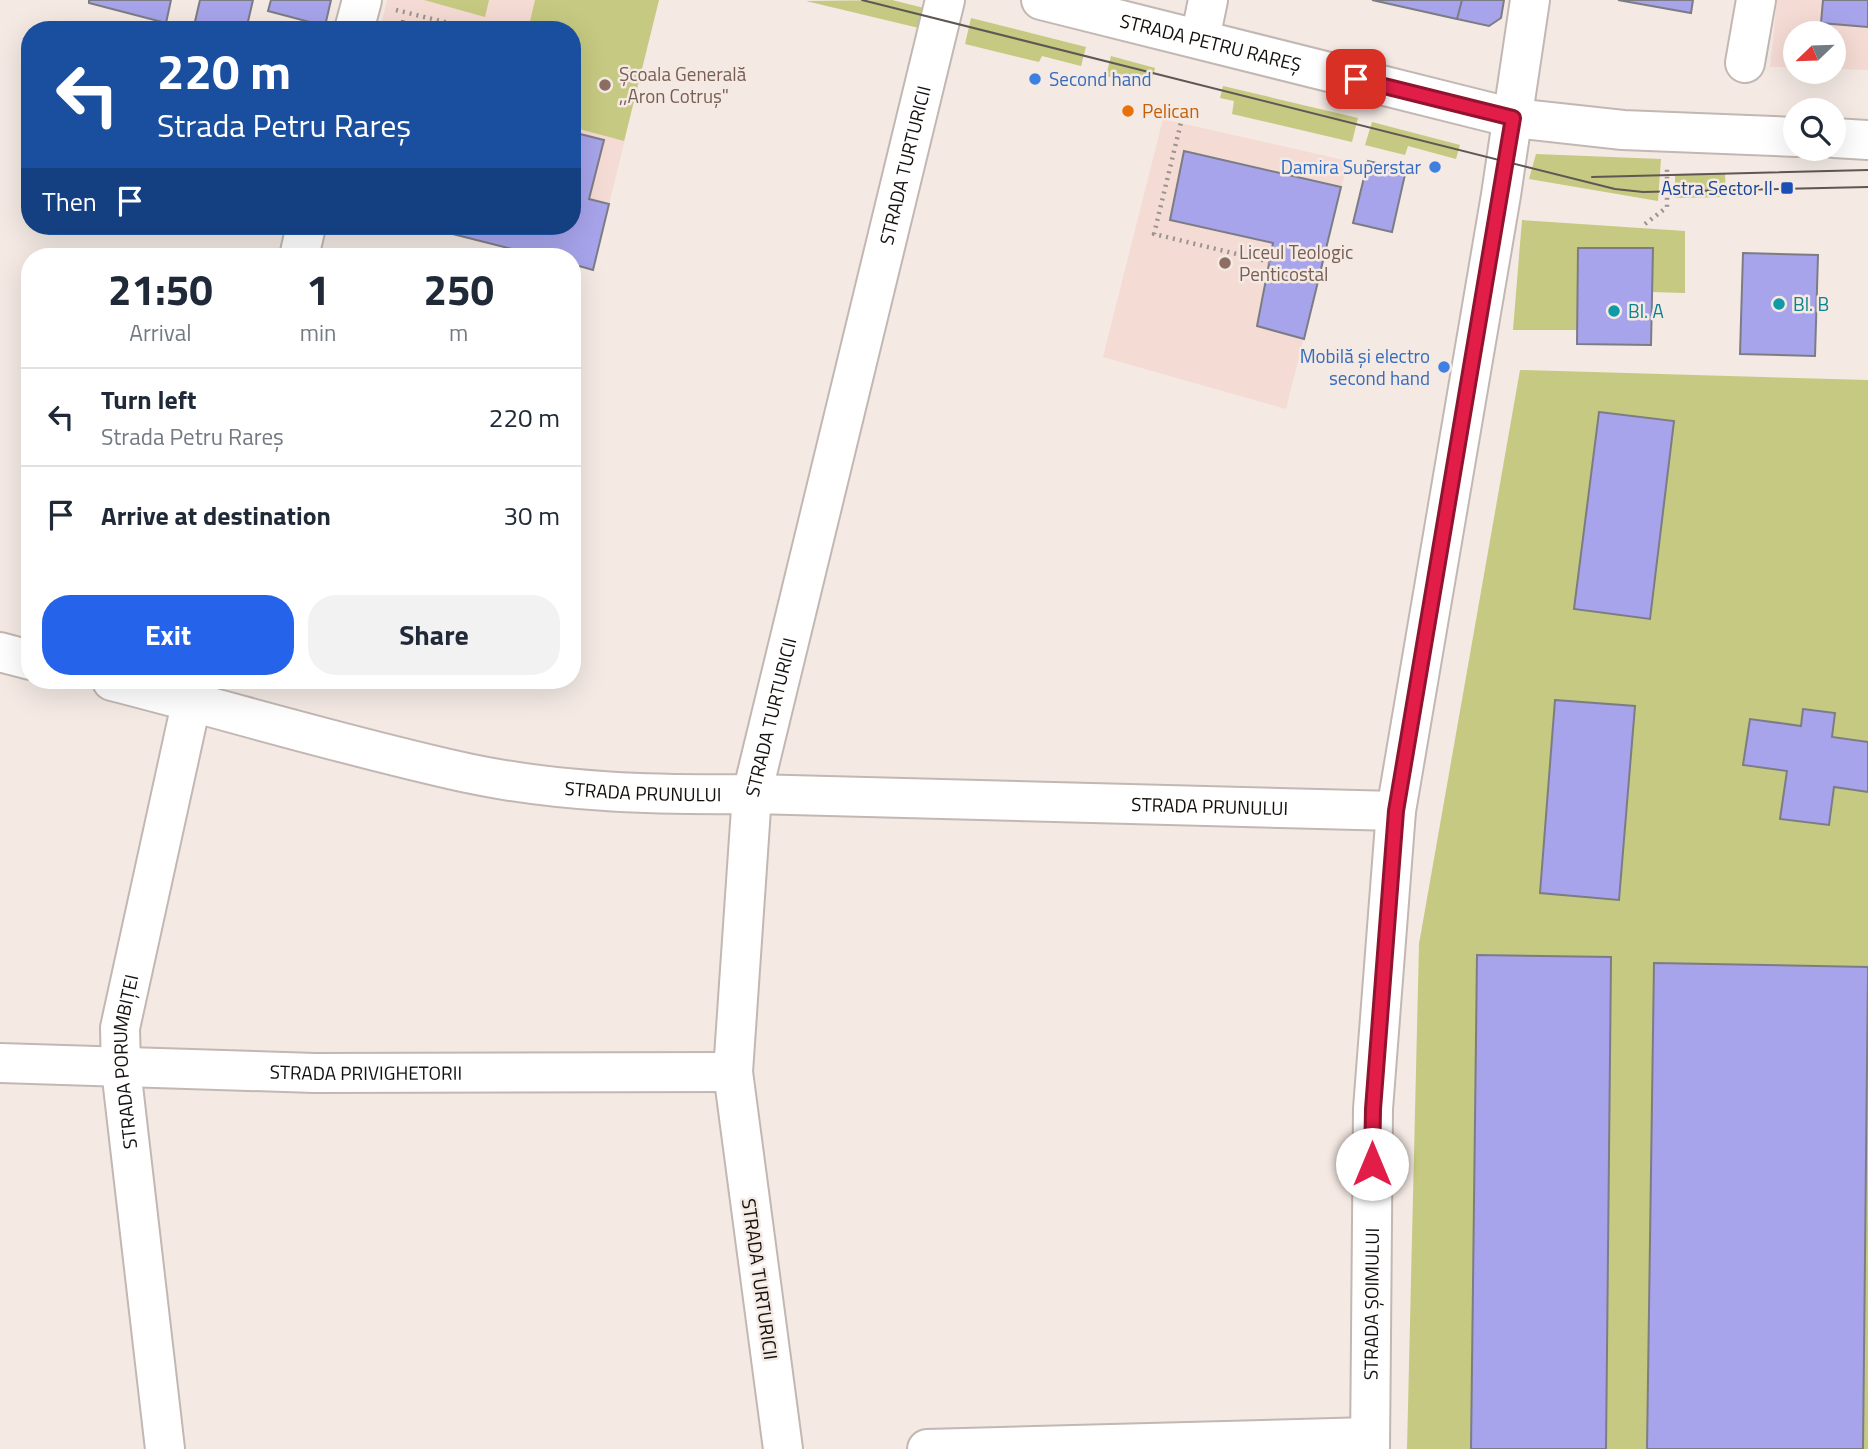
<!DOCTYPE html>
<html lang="en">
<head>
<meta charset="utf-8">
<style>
	:root { --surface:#fff; --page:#f2f2f3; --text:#1f2937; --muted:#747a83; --line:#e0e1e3; --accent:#2563eb }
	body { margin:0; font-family:"Titillium Web",sans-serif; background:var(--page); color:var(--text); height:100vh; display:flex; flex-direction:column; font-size:26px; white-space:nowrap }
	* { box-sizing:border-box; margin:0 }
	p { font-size:23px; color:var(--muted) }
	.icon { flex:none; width:38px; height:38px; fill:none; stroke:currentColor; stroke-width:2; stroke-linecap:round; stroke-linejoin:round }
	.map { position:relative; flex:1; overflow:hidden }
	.panel { position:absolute; left:21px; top:248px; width:560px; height:441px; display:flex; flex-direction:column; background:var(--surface); border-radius:28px; box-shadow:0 7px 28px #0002 }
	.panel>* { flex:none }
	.guide { position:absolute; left:21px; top:21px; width:560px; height:214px; border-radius:28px; box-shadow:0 7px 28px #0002; background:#1a4fa0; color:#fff; overflow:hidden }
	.needle { width:46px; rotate:247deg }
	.controls { position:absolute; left:1783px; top:21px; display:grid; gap:14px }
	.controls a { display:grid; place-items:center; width:63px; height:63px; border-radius:50%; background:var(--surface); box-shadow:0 7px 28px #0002; font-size:35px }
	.pin { position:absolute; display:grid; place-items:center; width:60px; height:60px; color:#fff; margin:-30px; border-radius:14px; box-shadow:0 4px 10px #0006 }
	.me { position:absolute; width:77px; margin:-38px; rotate:0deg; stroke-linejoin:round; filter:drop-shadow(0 0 5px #0008) }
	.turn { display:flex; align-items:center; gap:24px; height:147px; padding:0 21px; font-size:32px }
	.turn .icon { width:91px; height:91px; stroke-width:2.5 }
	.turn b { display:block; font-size:49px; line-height:60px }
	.then { display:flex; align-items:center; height:66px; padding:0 21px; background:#0003; gap:14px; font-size:26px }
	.eta { display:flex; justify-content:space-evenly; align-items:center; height:119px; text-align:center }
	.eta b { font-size:42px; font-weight:700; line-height:49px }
	.button { display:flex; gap:14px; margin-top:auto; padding:14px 21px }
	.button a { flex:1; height:80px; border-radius:28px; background:var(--accent); color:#fff; font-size:28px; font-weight:700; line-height:80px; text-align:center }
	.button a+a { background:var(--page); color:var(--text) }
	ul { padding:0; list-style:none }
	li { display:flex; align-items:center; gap:21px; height:98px; padding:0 21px; border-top:2px solid var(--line) }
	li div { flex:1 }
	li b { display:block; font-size:26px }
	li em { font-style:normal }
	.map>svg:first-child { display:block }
</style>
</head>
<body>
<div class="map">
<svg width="1868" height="1449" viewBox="0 0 1868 1449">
	<rect width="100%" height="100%" fill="#f4e9e3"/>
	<!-- education -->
	<path fill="#f4dbd4" d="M387,0H659L593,270L572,264V257H544L421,226H572V30H380Z
		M1777,0H1868V70L1834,69V33H1796L1795,67H1770Z
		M1163,119L1348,161L1286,409L1103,357Z"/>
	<!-- green -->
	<path fill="#c5c981" d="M424,0H489L485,17Z
		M535,0H659L624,141L572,127V30H528Z
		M892,0L928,9L923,29L806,1Z
		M971,18L1086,47L1081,66L1042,56L1039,62L965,44Z
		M1111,56L1155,68L1150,87L1106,76Z
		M1223,86L1358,118L1352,142L1232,114L1234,101L1220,98Z
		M1372,122L1460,145L1456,159L1408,146L1405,155L1365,145Z
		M1536,154L1661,159L1658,201L1529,179Z
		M1725,173L1726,197L1675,198V174Z
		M1522,220L1685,231V293L1652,292V249L1579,248L1577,330H1513Z
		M1520,370L1868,380V1449H1407L1419,944Z"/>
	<!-- building -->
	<path fill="#a7a4eb" stroke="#7c7c85" stroke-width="2" d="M89,0H171L166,23L89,3Z
		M200,0H253L246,30H193Z
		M271,0H331L325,26L268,11Z
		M1372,0H1462L1457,19Z
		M1462,0H1504L1501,18L1489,26L1457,19Z
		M1618,0H1693L1691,13Z
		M1823,0H1868V27L1821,23Z
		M402,21L437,30H400Z
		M259,24L282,30H257Z
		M572,132L604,140L589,199L609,204L593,270L572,264V257H544L421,226H572Z
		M1184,151L1341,187L1304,339L1257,326L1273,243L1170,220Z
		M1368,161L1406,170L1392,232L1353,223Z
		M1578,248H1653L1651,345L1577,344Z
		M1743,253L1818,255L1815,356L1740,354Z
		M1599,412L1674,421L1650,619L1574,609Z
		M1555,700L1635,706L1619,900L1540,893Z
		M1803,709L1835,713L1832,737L1868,742V792L1834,787L1829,825L1780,819L1787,771L1743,765L1750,719L1801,726Z
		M1477,955L1611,957L1606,1449H1471Z
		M1654,963L1868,967L1863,1449H1647Z"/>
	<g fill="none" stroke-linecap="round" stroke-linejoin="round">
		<!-- minor casing -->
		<g stroke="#c2b7b2" stroke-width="42">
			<g id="minor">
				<path d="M354,30L362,0"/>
				<path d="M1200,39L1208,0"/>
				<path d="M1745,63L1756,0"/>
				<path d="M299,257L306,226"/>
				<path d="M0,652L30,660"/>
				<path id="s1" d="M112,681C230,711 348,747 467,773C561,793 657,795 752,794L1396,811"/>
				<path id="s2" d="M0,1063L315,1073L733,1072"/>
				<path id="s3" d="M165,1449L121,1069L120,1028L196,681"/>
				<path id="s4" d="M783,1449L733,1072L752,794L945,0"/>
				<path d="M927,1449L1370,1437"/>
				<path id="s5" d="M1370,1449L1373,1109L1396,811L1501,195L1530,0"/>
			</g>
		</g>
		<!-- major casing -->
		<g stroke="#c2b7b2" stroke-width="42">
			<g id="major">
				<path id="s6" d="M1041,0L1513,118L1623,130L1796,137"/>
				<path d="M1834,138L1868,140"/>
			</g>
		</g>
		<!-- path -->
		<path stroke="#9b938e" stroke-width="4.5" stroke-dasharray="2 5" stroke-linecap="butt" d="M396,10L477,30
			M1184,110L1154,234L1270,262
			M1645,224L1667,207V169"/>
		<!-- minor -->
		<use href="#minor" stroke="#fff" stroke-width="38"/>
		<!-- major -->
		<use href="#major" stroke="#fff" stroke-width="38"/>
		<!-- tram -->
		<path stroke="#5e5754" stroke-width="2" d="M862,0L1615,189L1643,192L1868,187
			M1592,177L1868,170"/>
	</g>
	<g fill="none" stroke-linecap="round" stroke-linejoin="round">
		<!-- route casing -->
		<g stroke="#92132f" stroke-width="18">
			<path id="route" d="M1356,79L1513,118L1396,811L1373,1109L1372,1164"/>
		</g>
		<!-- route -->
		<use href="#route" stroke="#e11d48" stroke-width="12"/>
	</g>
	<!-- markers -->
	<g fill="#3f7fe0" stroke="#f4e9e3" stroke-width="2.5">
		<circle cx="1035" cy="79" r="7"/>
		<circle cx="1435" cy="167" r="7"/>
		<circle cx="1444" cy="367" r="7"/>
	</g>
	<g fill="#8d6e63" stroke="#f4e9e3" stroke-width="2.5">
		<circle cx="605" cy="85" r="7"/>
		<circle cx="1225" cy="263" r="7"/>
	</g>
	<circle fill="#e8710a" stroke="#f4e9e3" stroke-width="2.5" cx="1128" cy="111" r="7"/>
	<rect fill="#1a4fb4" stroke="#f4e9e3" stroke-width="2.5" x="1780" y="181" width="14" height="14" rx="3.5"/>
	<g fill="#0f9aa8" stroke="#f4e9e3" stroke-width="2.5">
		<circle cx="1779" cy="304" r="7"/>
		<circle cx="1614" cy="311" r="7"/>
	</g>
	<g text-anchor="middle" stroke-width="5" stroke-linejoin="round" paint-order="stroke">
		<!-- street labels -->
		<g font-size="19" fill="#14100e" stroke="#f4e9e3">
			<text dy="7" stroke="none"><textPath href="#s6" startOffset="175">STRADA PETRU RAREȘ</textPath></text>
			<text dy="7" stroke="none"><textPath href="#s4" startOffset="1306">STRADA TURTURICII</textPath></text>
			<text dy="7" stroke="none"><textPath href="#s4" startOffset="738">STRADA TURTURICII</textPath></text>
			<text dy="7" stroke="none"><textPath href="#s1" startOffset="544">STRADA PRUNULUI</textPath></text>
			<text dy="7" stroke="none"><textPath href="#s1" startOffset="1111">STRADA PRUNULUI</textPath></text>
			<text dy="7" stroke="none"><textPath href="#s3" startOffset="390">STRADA PORUMBIȚEI</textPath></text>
			<text dy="7" stroke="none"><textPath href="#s2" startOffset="366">STRADA PRIVIGHETORII</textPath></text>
			<text transform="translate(760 1279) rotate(82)" y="7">STRADA TURTURICII</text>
			<text dy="7" stroke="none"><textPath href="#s5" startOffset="145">STRADA ȘOIMULUI</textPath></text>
		</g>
		<!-- education labels -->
		<g font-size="19" fill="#785e54" stroke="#f4e9e3" text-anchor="start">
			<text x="619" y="81">Școala Generală<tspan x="619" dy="22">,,Aron Cotruș"</tspan></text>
			<text x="1239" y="259">Liceul Teologic<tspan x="1239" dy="22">Penticostal</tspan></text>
		</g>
		<!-- shop labels -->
		<g font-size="19" fill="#366cbe" stroke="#f4e9e3" text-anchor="end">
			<text x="1049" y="86" text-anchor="start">Second hand</text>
			<text x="1421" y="174">Damira Superstar</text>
			<text x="1430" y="363">Mobilă și electro<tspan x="1430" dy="22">second hand</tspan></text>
		</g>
		<!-- food labels -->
		<g font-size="19" fill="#c56008" stroke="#f4e9e3" text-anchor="start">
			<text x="1142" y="118">Pelican</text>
		</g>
		<!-- transit labels -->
		<g font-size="19" fill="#164399" stroke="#f4e9e3" text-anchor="end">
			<text x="1773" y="195">Astra Sector II</text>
		</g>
		<!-- culture labels -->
		<g font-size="19" fill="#0d838f" stroke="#f4e9e3" text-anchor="start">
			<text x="1793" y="311">Bl. B</text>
			<text x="1628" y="318">Bl. A</text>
		</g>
	</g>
</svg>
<div class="controls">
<a><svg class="needle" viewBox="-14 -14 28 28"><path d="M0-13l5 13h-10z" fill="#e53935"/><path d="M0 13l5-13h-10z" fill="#747a83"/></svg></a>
<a><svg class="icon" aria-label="search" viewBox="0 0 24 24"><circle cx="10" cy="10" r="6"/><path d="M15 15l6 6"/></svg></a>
</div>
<div class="pin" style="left:1356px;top:79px;background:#d93025"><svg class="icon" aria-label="arrive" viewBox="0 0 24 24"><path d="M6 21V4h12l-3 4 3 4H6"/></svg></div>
<svg class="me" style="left:1372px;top:1164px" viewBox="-20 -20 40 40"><circle r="19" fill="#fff"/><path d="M0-13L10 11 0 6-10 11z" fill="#e11d48"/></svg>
<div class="guide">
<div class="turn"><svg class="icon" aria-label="left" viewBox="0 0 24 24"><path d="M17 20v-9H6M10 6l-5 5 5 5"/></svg><div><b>220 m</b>Strada Petru Rareș</div></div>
<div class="then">Then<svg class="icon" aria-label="arrive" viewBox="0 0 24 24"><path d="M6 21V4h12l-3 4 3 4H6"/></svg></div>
</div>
<section class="panel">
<div class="eta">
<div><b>21:50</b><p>Arrival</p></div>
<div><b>1</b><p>min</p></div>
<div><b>250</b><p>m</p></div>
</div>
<ul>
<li><svg class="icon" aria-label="left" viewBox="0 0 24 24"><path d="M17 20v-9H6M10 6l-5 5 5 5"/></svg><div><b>Turn left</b><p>Strada Petru Rareș</p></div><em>220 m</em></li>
<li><svg class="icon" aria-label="arrive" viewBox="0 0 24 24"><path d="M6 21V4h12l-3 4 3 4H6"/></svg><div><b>Arrive at destination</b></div><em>30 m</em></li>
</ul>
<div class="button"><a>Exit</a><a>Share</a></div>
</section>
</div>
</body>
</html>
